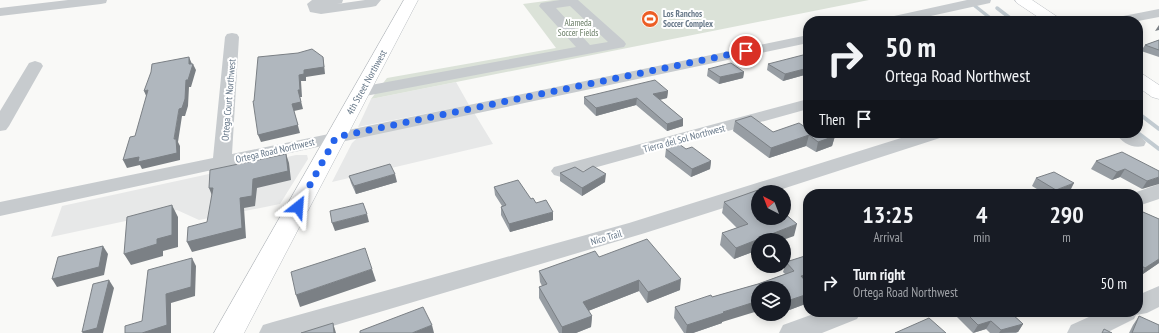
<!DOCTYPE html>
<html lang="en">
<head>
<meta charset="utf-8">
<style>
	:root { --surface:#171b24; --page:#20242c; --text:#f1f3f6; --muted:#9ea1a6 }
	body { margin:0; font-family:"PT Sans Narrow",sans-serif; background:var(--page); color:var(--text); height:100vh; display:flex; flex-direction:column; font-size:15px; white-space:nowrap }
	* { box-sizing:border-box; margin:0 }
	p { font-size:13px; color:var(--muted) }
	.icon { flex:none; width:22px; height:22px; fill:none; stroke:currentColor; stroke-width:2; stroke-linecap:round; stroke-linejoin:round }
	.map { position:relative; flex:1; overflow:hidden }
	.details { position:absolute; left:803px; top:189px; width:340px; height:128px; display:flex; flex-direction:column; background:var(--surface); border-radius:16px; box-shadow:0 2px 10px #0003 }
	.details>* { flex:none }
	.banner { position:absolute; left:803px; top:16px; width:340px; height:122px; border-radius:16px; box-shadow:0 2px 10px #0003; background:#171b24; color:var(--text); overflow:hidden }
	.needle { width:26px; rotate:318deg }
	.fabs { position:absolute; left:751px; top:185px; display:grid; gap:8px }
	.fabs a { display:grid; place-items:center; width:40px; height:40px; border-radius:50%; background:var(--surface); box-shadow:0 2px 10px #0003; font-size:20px }
	.pin { position:absolute; display:grid; place-items:center; width:34px; height:34px; color:#fff; margin:-17px; border:2px solid #fff; border-radius:50%; box-shadow:0 1px 4px #0007 }
	.me { position:absolute; width:44px; margin:-22px; rotate:28deg; stroke-linejoin:round; filter:drop-shadow(0 0 3px #0008) }
	.turn { display:flex; align-items:center; gap:14px; height:84px; padding:0 16px; font-size:18px }
	.turn .icon { width:52px; height:52px; stroke-width:2.5 }
	.turn b { display:block; font-size:28px; line-height:34px }
	.then { display:flex; align-items:center; height:38px; padding:0 16px; background:#0003; gap:8px; font-size:15px }
	.eta { display:flex; justify-content:space-evenly; align-items:center; height:68px; text-align:center }
	.eta b { font-size:24px; font-weight:700; line-height:28px }
	ul { padding:0; list-style:none }
	li { display:flex; align-items:center; gap:12px; height:52px; padding:0 16px }
	li div { flex:1 }
	li b { display:block; font-size:15px }
	li em { font-style:normal }
	.map>svg:first-child { display:block }
</style>
</head>
<body>
<div class="map">
<svg width="1159" height="333" viewBox="0 0 1159 333">
	<rect width="100%" height="100%" fill="#f9f9f7"/>
	<!-- built -->
	<path fill="#e7e8e8" d="M456,82L469,105L358,127L371,99Z
		M473,111L493,144L332,182L352,143L359,136Z
		M296,155H307L308,159L280,204L199,220L177,210L51,237L62,206Z"/>
	<!-- green -->
	<path fill="#dbe2d8" d="M553,0H869L371,99L387,78L556,48L523,4Z"/>
	<g fill="none" stroke-linecap="round" stroke-linejoin="round">
		<!-- stream-far1 -->
		<path stroke="#c2cbd1" stroke-width="3.5" d="M975,6L994,21
			M997,8L1014,21"/>
		<!-- stream -->
		<path stroke="#c2cbd1" stroke-width="4" d="M1138,113L1159,129
			M1138,133L1159,149"/>
		<!-- major casing -->
		<g stroke="#babec2" stroke-width="1">
			<path id="major" d="M404,0H418L244,333H214Z
				M1015,0H1032L1059,18L1062,21H1044L1017,3Z
				M1138,74L1144,75L1159,85V99L1152,97L1138,87Z"/>
		</g>
		<!-- minor -->
		<path fill="#c7cbce" fill-rule="evenodd" d="M68,0H107L106,3L101,4L0,16V8Z
			M312,0H343L342,3L337,4L365,0H381L376,6L371,7L321,14L310,12L307,4Z
			M560,0H578L624,41L626,44L624,47L360,97L354,96L352,92L354,88L360,87L576,47L539,6L541,3ZM570,6L608,42L590,45L556,8Z
			M967,0H991L990,3L908,21H883L885,18Z
			M1159,9V17L1138,21H1111L1113,18Z
			M232,33L237,34L239,37L232,154L808,35V43L336,143L0,216V202L213,158L225,37L227,34Z
			M35,61L41,63L43,66L9,126L6,130L0,131V111L29,63Z
			M808,99V109L561,177L554,175L551,171L554,167Z
			M917,133H945L943,137L773,192H758V197L645,233L309,333H259L263,325L273,322L629,223Z
			M1116,133H1137L1146,142L1144,146C1132,149 1122,143 1116,133Z
			M1159,184V199L1138,206V194H1131Z
			M1159,286V307L1147,313L1136,315L1134,319L1106,333H1067L1071,325L1100,312H1138V295Z
			M819,312H861L857,319L822,333H779L783,325Z"/>
		<!-- major -->
		<use href="#major" fill="#fff" fill-rule="evenodd"/>
	</g>
	<!-- wall -->
	<path fill="#979da3" d="M1159,40V57L1141,51L1145,45Z
		M808,58V74L783,81L767,70L768,64Z
		M708,69L744,72L743,78L719,84L707,76Z
		M668,91L667,98L660,100L683,119V126L667,131L636,105L596,116L584,104V97Z
		M735,121L773,132L805,127L835,136L832,146L816,152L806,146L769,158L733,131Z
		M666,149H686L711,161L710,169L691,177L665,157Z
		M1096,161L1159,171L1142,189L1120,177L1112,180L1091,169Z
		M583,172L605,182L582,196L560,181V173Z
		M349,176L397,182L356,194L351,183Z
		M1036,178L1070,191L1062,194H1045L1032,186Z
		M494,187L536,203L553,220L510,232L501,215V207L502,206L495,195Z
		M724,202L794,236L758,240V250L734,259L720,245L722,233L737,228L722,213Z
		M1143,212L1159,219V263L1140,276L1138,275V220Z
		M599,257L680,290L647,303L639,291L588,311L592,316L591,327L576,333H559L539,298V287L542,286L540,282L539,271Z
		M786,262L808,284V303L784,312V288L722,322V323L693,333H684L674,318L675,307L712,297L758,284L785,274L783,272Z
		M952,312H1010L1023,324L1018,332L1016,333H990L986,329L973,333Z
		M1040,312H1054L1045,316Z
		M1139,316L1159,333H1129L1133,325Z"/>
	<!-- shaded-wall -->
	<path fill="#7b8085" d="M1159,25V30L1155,31Z
		M189,57L192,64H193L196,70L191,87H189L188,106L185,116H182L178,142L180,146V160L142,169L140,165L127,168L123,160L174,139L179,109L189,64Z
		M323,57L324,64L325,74L306,77V81H301L302,97H300L303,109L294,111L300,133L261,142L258,135L292,104L298,90L299,75L304,70Z
		M808,68V74L783,81L785,74Z
		M744,72L743,78L719,84L720,77Z
		M148,90L147,98L144,91Z
		M668,91L667,98L653,101V94Z
		M637,98L636,105L596,116V108Z
		M683,119V126L667,131V124Z
		M809,135L806,146L769,158L771,148Z
		M835,136L832,146L816,152L818,142Z
		M286,154L289,163L291,180L257,188L255,206L244,208L246,238L192,252L187,242L240,198L253,179Z
		M711,161L710,169L691,177L692,169Z
		M1125,169L1120,177L1112,180L1117,172Z
		M395,174L397,182L356,194L354,186Z
		M606,174L605,182L582,196V188Z
		M1159,177V184L1142,189L1147,181Z
		M1074,183L1070,191L1062,194H1053L1056,190Z
		M209,188H213V198Z
		M172,205L178,217V247L163,251V256L131,265L124,254L157,239Z
		M553,212V220L510,232L509,224Z
		M367,214L369,222L335,231L332,223Z
		M797,224L794,236L783,240H758V250L734,259L736,248Z
		M103,246L108,254L104,275L57,287L52,279Z
		M192,258L196,266L195,296L171,303V333H142L166,294Z
		M1159,259V263L1140,276L1145,268Z
		M372,269L376,281L300,307L296,295Z
		M808,274V283L798,287L801,276Z
		M681,279L680,290L647,303L648,292Z
		M109,280L114,288L103,333H83L82,332Z
		M639,280V291L583,313V302Z
		M808,294V303L784,312V302Z
		M758,301V311L722,322V323L693,333H686L687,325L723,312Z
		M1048,312H1054L1045,316Z
		M772,314H778L771,316Z
		M592,316L591,327L576,333H562V327Z
		M991,321L986,329L973,333L978,325Z
		M333,323L336,333H334Z
		M1023,324L1018,332L999,333L1001,330Z
		M432,325L434,333H412Z"/>
	<!-- building -->
	<path fill="#b0b7be" stroke="#7b8085" d="M1159,40V50L1145,45Z
		M312,49L323,57L324,67L304,70V74L299,75L300,90H298L301,102L292,104L298,125L258,135L253,101H254L258,57L298,53Z
		M803,55L808,58V68L785,74L768,64Z
		M189,57V64H193L188,80H186L185,99L182,108L179,109L174,139H176L177,153L138,162L139,157L123,160L130,137L135,136L148,90L144,91L151,72L152,64Z
		M731,63L744,72L720,77L708,69Z
		M655,80L668,91L653,94L683,119L667,124L637,98L596,108L584,97Z
		M751,116L773,132L799,123L805,127L808,126V133H831L835,136L818,142L809,135L771,148L735,121Z
		M679,144L686,149L692,147L711,161L692,169L666,149Z
		M1122,152L1159,171V177L1147,181L1125,169L1117,172L1096,161Z
		M286,154L288,171L253,179L252,196L240,198L242,228L187,242L188,227L207,222L213,188H209L210,170Z
		M390,164L395,174L354,186L349,176Z
		M593,166L606,174L582,188L560,173L575,167L583,172Z
		M1054,172L1074,183L1056,190L1036,178Z
		M518,180L531,199L533,198L536,203L546,200L553,212L509,224L501,207L506,205L494,187Z
		M758,190L760,192H758V218H784V213L797,224L736,248L722,233L748,224L724,202Z
		M363,203L367,214L332,223L330,211Z
		M172,205V235L157,239V244L124,254L127,217Z
		M1143,212L1159,219V259L1145,268L1138,264V221Z
		M647,239L681,279L648,292L639,280L583,302L592,316L562,327L539,287L547,284L539,271L595,251L599,257Z
		M103,246L99,267L52,279L58,257Z
		M365,248L372,269L296,295L291,272Z
		M808,255V274L801,276L808,284V294L784,302V288H758V301L723,312L724,313L687,325L675,307L711,295L712,297L758,284L794,271L786,262Z
		M192,258L191,287L166,294L167,325L142,333H125V326L142,321L148,270Z
		M109,280L97,328L82,332L93,284Z
		M423,307L432,325L412,333H360V331Z
		M965,312H1010L1023,324L1001,330L991,321L978,325Z
		M1139,316L1159,325V333H1132Z
		M929,318L946,333H895Z
		M333,323L334,333H301Z
		M1104,329L1112,333H1102Z"/>
	<g fill="none" stroke-linecap="round" stroke-linejoin="round">
		<!-- route -->
		<path stroke="#2563eb" stroke-width="7" stroke-dasharray="0 12.6" d="M298,207L336,137L746,51"/>
	</g>
	<!-- icons -->
	<defs>
		<g id="stadium-disc" transform="scale(0.9)"><circle r="9.5" fill="#ec5d25" stroke="#fff"/><path d="M0-5a6.5 5 0 1 0 0 10a6.5 5 0 1 0 0-10ZM-3.5-1.8h7v3.6h-7Z" fill="#fff"/></g>
	</defs>
	<g fill-rule="evenodd">
		<use href="#stadium-disc" x="650" y="19"/>
	</g>
	<g text-anchor="middle" stroke-width="4" stroke-linejoin="round" paint-order="stroke">
		<!-- far-poi labels -->
		<g font-size="9" font-weight="bold" fill="#677889" stroke="#fff" text-anchor="start">
			<text x="663" y="17">Los Ranchos<tspan x="663" dy="10">Soccer Complex</tspan></text>
		</g>
		<!-- far-park labels -->
		<g font-size="9" fill="#667a62" stroke="#fff">
			<text x="578" y="26">Alameda<tspan x="578" dy="10">Soccer Fields</tspan></text>
		</g>
		<!-- street labels -->
		<g font-size="10" fill="#677889" stroke="#fff">
			<text transform="translate(366 82) rotate(-61)" y="4">4th Street Northwest</text>
			<text transform="translate(228 100) rotate(-85)" y="4">Ortega Court Northwest</text>
			<text transform="translate(684 138) rotate(-15)" y="4">Tierra del Sol Northwest</text>
			<text transform="translate(275 150) rotate(-13)" y="4">Ortega Road Northwest</text>
			<text transform="translate(606 237) rotate(-16)" y="4">Nico Trail</text>
		</g>
	</g>
</svg>
<div class="fabs">
<a><svg class="needle" viewBox="-14 -14 28 28"><path d="M0-13l5 13h-10z" fill="#e53935"/><path d="M0 13l5-13h-10z" fill="#9ea1a6"/></svg></a>
<a><svg class="icon" aria-label="search" viewBox="0 0 24 24"><circle cx="10" cy="10" r="6"/><path d="M15 15l6 6"/></svg></a>
<a><svg class="icon" aria-label="layers" viewBox="0 0 24 24"><path d="M12 4l9 5-9 5-9-5zM3 14l9 5 9-5"/></svg></a>
</div>
<div class="pin" style="left:746px;top:51px;background:#d93025"><svg class="icon" aria-label="arrive" viewBox="0 0 24 24"><path d="M6 21V4h12l-3 4 3 4H6"/></svg></div>
<svg class="me" style="left:298px;top:207px" viewBox="-20 -20 40 40"><path d="M0-17L14 15 0 8-14 15z" fill="#2563eb" stroke="#fff" stroke-width="4"/></svg>
<div class="banner">
<div class="turn"><svg class="icon" aria-label="right" viewBox="0 0 24 24"><path d="M7 20v-9h11M14 6l5 5-5 5"/></svg><div><b>50 m</b>Ortega Road Northwest</div></div>
<div class="then">Then<svg class="icon" aria-label="arrive" viewBox="0 0 24 24"><path d="M6 21V4h12l-3 4 3 4H6"/></svg></div>
</div>
<section class="details">
<div class="eta">
<div><b>13:25</b><p>Arrival</p></div>
<div><b>4</b><p>min</p></div>
<div><b>290</b><p>m</p></div>
</div>
<ul>
<li><svg class="icon" aria-label="right" viewBox="0 0 24 24"><path d="M7 20v-9h11M14 6l5 5-5 5"/></svg><div><b>Turn right</b><p>Ortega Road Northwest</p></div><em>50 m</em></li>
</ul>
</section>
</div>
</body>
</html>
